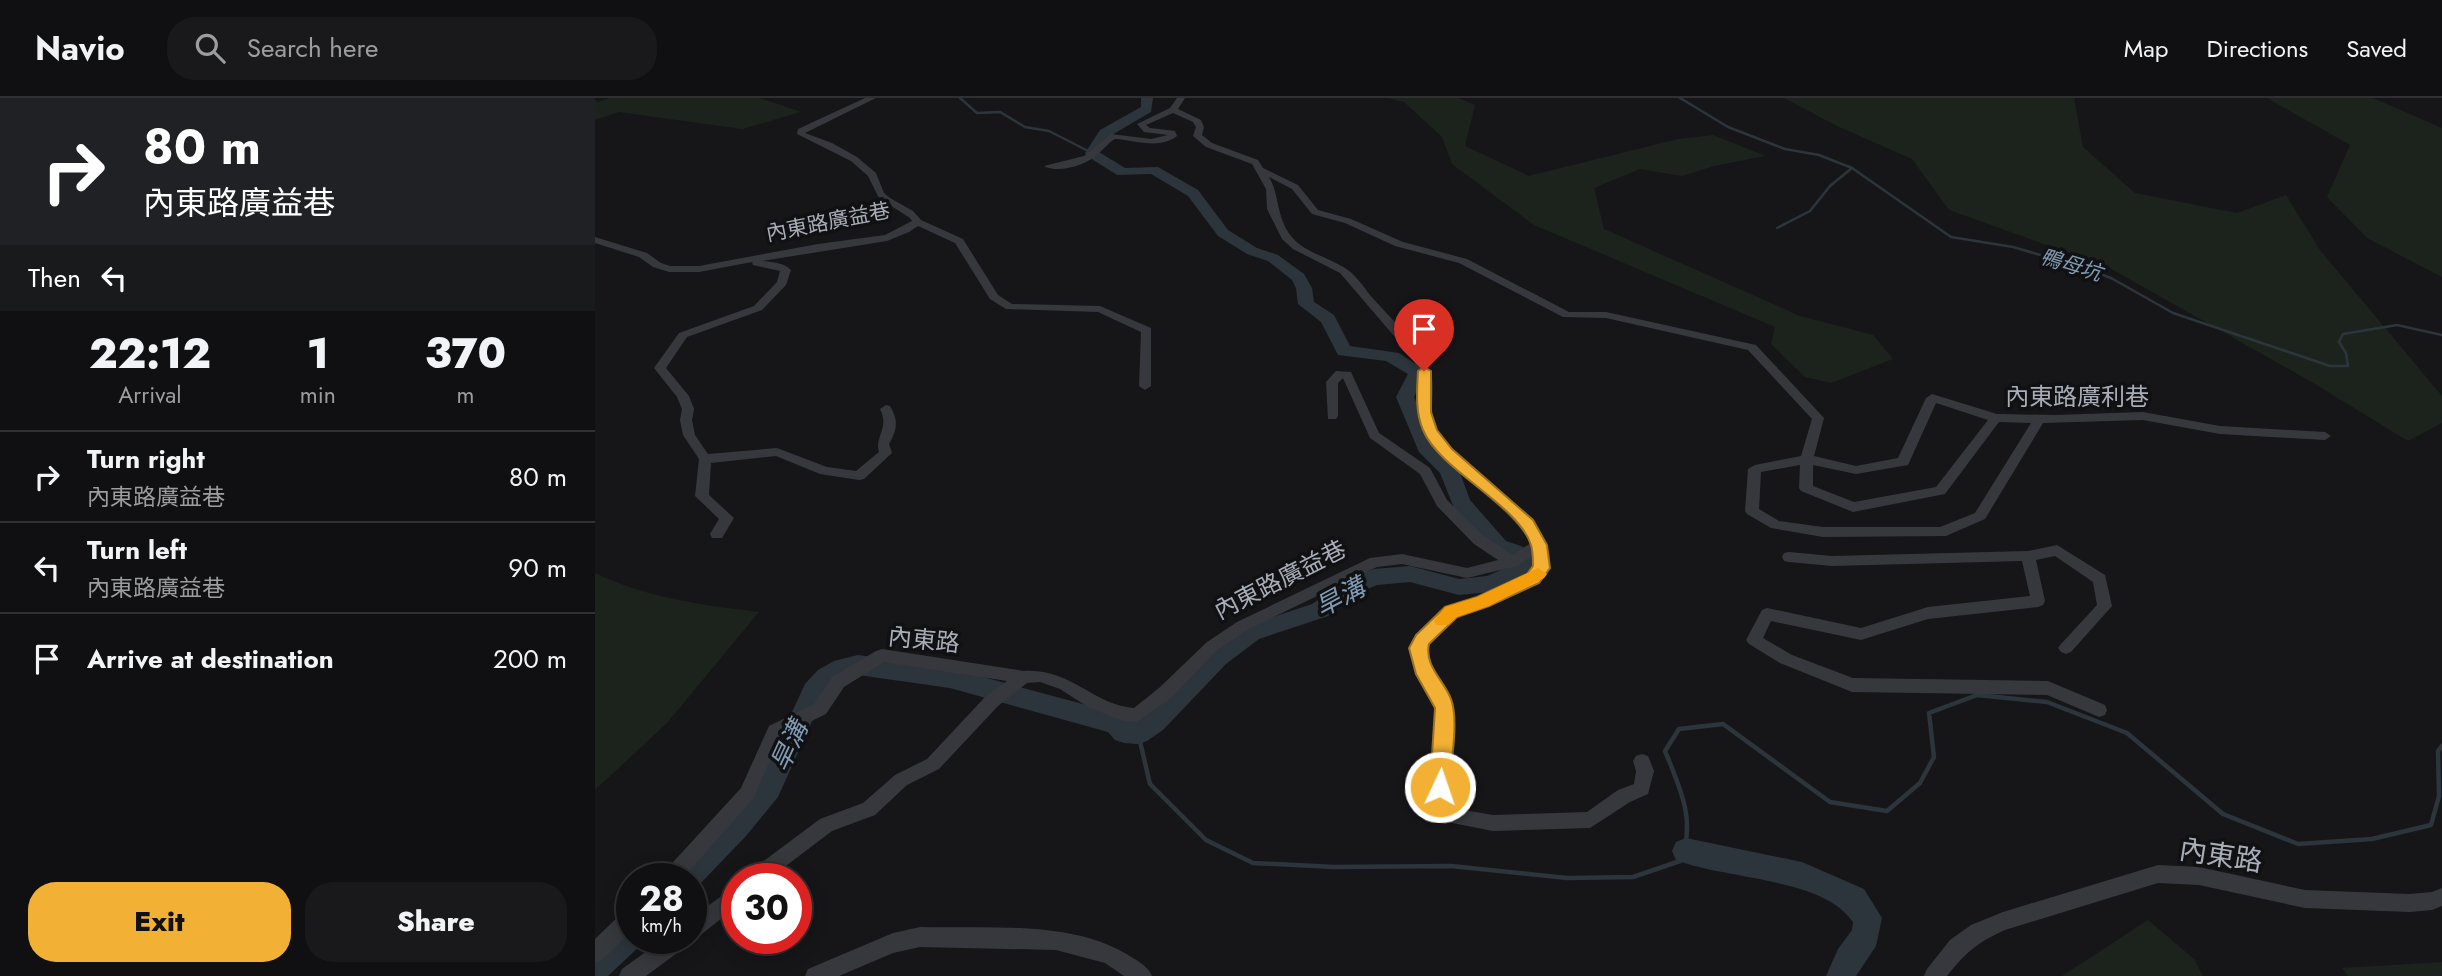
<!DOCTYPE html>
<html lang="en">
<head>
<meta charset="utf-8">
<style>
	:root { --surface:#101012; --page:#19191b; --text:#f1f3f6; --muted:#9c9d9f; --line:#303032; --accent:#f2b134 }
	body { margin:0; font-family:Jost,"Noto Sans TC",sans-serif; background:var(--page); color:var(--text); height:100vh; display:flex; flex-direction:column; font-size:26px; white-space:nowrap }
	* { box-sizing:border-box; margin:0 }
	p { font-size:23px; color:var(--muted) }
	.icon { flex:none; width:38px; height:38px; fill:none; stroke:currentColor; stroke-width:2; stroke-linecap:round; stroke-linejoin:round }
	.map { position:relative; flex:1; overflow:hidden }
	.side { display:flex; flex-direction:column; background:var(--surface); width:595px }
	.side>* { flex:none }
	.hud { background:#202124; color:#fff; overflow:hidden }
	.speed { position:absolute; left:21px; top:765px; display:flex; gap:14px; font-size:35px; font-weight:700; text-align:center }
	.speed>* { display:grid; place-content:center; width:91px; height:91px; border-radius:50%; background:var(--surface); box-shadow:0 4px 18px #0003,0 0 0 2px var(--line); line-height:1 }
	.speed small { font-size:18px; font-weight:400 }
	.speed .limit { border:10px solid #d22; background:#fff; color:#111 }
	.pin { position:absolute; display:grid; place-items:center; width:60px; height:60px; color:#fff; margin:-72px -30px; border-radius:50% 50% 50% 0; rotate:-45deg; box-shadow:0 0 7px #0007 }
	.pin .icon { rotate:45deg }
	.me { position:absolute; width:77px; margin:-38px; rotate:3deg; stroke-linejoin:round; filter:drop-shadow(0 0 5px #0008) }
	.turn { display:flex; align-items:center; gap:24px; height:147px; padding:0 28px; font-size:32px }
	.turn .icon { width:91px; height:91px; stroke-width:2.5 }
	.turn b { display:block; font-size:49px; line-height:60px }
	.then { display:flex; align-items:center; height:66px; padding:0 28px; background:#0003; gap:14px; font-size:26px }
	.eta { display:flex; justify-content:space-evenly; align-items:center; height:119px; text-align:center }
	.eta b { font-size:42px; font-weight:800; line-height:49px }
	.cta { display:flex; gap:14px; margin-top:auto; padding:14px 28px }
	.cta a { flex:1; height:80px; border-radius:28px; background:var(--accent); color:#111; font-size:28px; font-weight:800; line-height:80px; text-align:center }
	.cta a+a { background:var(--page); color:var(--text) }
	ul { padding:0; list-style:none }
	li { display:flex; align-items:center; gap:21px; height:91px; padding:0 28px; border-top:2px solid var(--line) }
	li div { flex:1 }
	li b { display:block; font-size:26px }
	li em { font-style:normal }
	header { display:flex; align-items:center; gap:42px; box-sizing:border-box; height:98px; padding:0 35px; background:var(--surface); border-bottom:2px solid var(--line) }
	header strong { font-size:33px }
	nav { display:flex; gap:38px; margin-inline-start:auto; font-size:24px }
	.search { width:490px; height:63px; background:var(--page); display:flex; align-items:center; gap:18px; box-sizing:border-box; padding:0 24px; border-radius:28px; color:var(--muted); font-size:26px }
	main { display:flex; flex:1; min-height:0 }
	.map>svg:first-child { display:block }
</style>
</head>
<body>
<header>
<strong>Navio</strong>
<div class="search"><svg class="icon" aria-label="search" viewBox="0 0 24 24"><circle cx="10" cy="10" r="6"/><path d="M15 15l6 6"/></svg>Search here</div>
<nav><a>Map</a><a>Directions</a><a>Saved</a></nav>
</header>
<main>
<section class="side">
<div class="hud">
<div class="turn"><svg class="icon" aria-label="right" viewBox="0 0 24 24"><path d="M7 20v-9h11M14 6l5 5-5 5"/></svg><div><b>80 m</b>內東路廣益巷</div></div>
<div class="then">Then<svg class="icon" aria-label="left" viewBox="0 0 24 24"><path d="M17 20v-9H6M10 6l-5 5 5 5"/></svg></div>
</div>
<div class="eta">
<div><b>22:12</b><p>Arrival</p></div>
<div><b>1</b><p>min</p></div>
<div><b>370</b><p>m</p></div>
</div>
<ul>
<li><svg class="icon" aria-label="right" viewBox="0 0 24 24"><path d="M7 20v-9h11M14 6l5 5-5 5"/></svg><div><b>Turn right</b><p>內東路廣益巷</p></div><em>80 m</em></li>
<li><svg class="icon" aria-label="left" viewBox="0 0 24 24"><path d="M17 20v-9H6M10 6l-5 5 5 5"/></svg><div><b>Turn left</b><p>內東路廣益巷</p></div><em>90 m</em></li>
<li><svg class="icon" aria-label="arrive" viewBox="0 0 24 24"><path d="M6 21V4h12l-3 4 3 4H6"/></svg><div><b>Arrive at destination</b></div><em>200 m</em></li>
</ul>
<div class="cta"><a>Exit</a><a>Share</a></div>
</section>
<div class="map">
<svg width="1847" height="878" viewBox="0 0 1847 878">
	<rect width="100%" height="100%" fill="#161618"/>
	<!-- green -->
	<path fill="#1c231d" d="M15,0H165L206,14L147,31L24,14L0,22V2L3,4Z
		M793,0H863L880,7L870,48L934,78L1083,41L1118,37L1171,58L1119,68L1087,78L1045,71L999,90L1009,131L1205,218L1278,237L1298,261L1236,285L1210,279L1176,246L1180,229L939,127L857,66L847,39L809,4Z
		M1189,0H1479L1488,49L1540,95L1642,115L1691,97L1725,152L1847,298V325L1813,343L1720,286L1513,169L1354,112L1317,61L1242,28Z
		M1672,0H1778L1847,30V179L1772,140L1732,99L1755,47Z
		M0,475C52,500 107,507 164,514L72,625L0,692Z
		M1553,822L1599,861L1608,878H1467Z
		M1847,864V878H1753L1747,870Z"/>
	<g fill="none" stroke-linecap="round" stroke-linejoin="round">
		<!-- stream-far1 -->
		<path stroke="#2c353c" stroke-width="2.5" d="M365,0L382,15L405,14L430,29L454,33L497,55
			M1085,0L1133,29L1190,51L1224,57L1257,70L1356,139L1418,149L1486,169L1516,180L1578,215L1735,268H1753L1751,255L1744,244L1748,236L1802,227L1847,237
			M1182,130L1215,113L1235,88L1257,70"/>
		<!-- stream -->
		<path stroke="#2c353c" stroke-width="4.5" d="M543,635L555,686L611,742L658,765L739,769L856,768L972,780L1038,779L1085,763C1102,724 1085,690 1070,653L1084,631L1128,626L1235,704L1292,713L1325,685L1339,659L1334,615L1382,597L1452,604L1532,635L1628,716L1703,746L1777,741L1836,727L1844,698L1843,653L1847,648"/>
		<!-- river -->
		<path fill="#2c353c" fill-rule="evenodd" d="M546,0H558L556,14L515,38L504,54L530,70L563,69L603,92L633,132L662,150L683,157L709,176L717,190L719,204L739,217L755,248L804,255L828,271L831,275L819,299L842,351L864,372L875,402L911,443L926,448L940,456L943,462L937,477L895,494L864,497L815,484L782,487L770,492L733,518L664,541L631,566L568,632L552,643L543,646L529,645L520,642L513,634L355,590L263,577C247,580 239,587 228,599L183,699L151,738L102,789L96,792V780H78L82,771L133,720L165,683L210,586L223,572L239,563L263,557L355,570L521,615L540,624L550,618L615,552L648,529L717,506L754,480L779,471L815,468L864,481L892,478L920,466L911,459L897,454L859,410L845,375L824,354L801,299L813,276L791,263L743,257L726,224L703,206L701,190L697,182L673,163L652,156L623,138L593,98L556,76L522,77L492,58L490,55L505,32L546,9Z
			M1091,740L1207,764L1269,791L1287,820L1281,848L1261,878H1231L1243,851L1257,832L1258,824C1227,779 1132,782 1081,762L1077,753L1081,744Z
			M37,822V840H50L47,846L13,878H0V850L27,826Z"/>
		<!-- minor -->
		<path fill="#37383d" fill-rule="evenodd" d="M270,0H281L210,35L237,45L262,59L281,75L289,95L295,100L318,113L326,122L368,141L403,197L417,206L505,208L556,230V288L550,292L544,288L546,234L503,214L411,211L395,201L360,145L323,128L314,134L292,143L167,163C177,164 188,164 196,172L191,187L167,212L92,239L71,270L94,298L99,311L97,322L100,337L113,356L182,350L232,369L261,373L284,354C279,339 295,330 285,311L291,307L295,308C304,322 302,333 294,346L297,355L269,381L264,382L225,376L181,358L116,365L114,397L139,420L127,440H117L115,436L124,421L100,398L104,361L88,337L85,322L87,311L82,299L59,270L84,235L159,208L182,184L185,173L158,167L157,164L104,174H74L58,169L44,159L0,145V139L52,155L66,165L75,168H104L223,146L290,137L317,123L315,120L284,100L273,78L256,63L202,36L203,31Z
			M582,0H590L583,11L606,22L609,29L607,37L617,45L663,62L668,70L703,87L723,112L756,121L808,144L872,161L974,214H1011L1161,247L1229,320L1219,358L1261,368L1303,360L1331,300L1337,296L1402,316L1460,317L1548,314L1625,328L1730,334L1736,338L1730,342L1625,336L1548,322L1448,325L1390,421L1351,438L1228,439L1176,430L1152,416L1150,413L1153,371L1160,367L1206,358L1217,321L1153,252L1011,220L968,219L864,165L800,148L750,125L717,116L697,91L674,79C685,98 681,119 696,138C708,154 733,159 750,170C760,176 768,188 775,197C794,219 819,241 832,266C848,296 822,316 855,350C881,377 961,427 954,469C950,494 884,508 863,518C851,524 840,535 833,546L835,567L857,610L852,709L898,717L992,714L1023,692L1039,686L1041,673L1038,663L1041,658L1047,656L1053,658L1059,673L1053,696L1035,704L995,730L898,733L837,721L834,715L841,610L820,567L817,546L827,531L850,511L919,484L940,469L938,457L922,468L872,480L807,466L782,469L652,532L622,552L576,600L542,624L528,623L493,609L465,591L445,584L432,585L403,608L344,671L312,687L280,717L237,733L175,780H152L154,774L225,721L268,705L300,677L332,661L391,598L412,583L289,564L249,589L231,616L186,638L158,701L88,780H67L69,774L146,690L174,628L219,606L237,579L281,553L287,551L429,573C476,570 498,607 539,610L564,590L612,544L642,524L775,460L807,456L872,470L903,462L879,446L842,408L825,376L775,340L748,280L743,285V318L741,321H733L731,284L741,273L756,274L784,335L835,370L852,402L889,438L917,457L936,445C909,402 858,380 831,337C816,313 831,284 817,259L745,175L698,151L687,141L672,111L671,91L657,66L611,49L598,38L601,29L598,24L578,15L551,27L555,30L580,33L582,38C564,52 541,42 520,41C513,45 509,51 503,56C492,67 463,76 449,68L489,58L516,36L556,41L573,37L549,34L542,26L575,10ZM1341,305L1393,322L1341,389L1259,404L1218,388V367L1261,376L1313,367ZM1404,324L1436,325L1380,415L1345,429H1228L1184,423L1164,411L1166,374L1205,367L1204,390L1206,393L1258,414L1350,396Z
			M1462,447L1510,477L1517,508L1476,554L1471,556L1466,554L1463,550L1466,546L1502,507L1498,484L1460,458L1441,462L1450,503L1448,507L1443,509L1333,521L1266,542L1176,523L1168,540L1197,557L1258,580L1453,583L1510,607L1512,612L1510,617L1504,619L1452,597L1257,594L1185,565L1154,546L1151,542L1167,512L1172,510L1266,530L1333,509L1435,498L1427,463L1237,468L1194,464L1189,463L1187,459L1189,455L1194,454L1237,458L1433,453Z
			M1563,767L1604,769L1710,792L1815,796L1837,794L1847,790V808L1837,812L1815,814L1710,810L1604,787L1563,785L1410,832C1383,844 1370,855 1352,878H1329L1332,871L1355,842L1376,827L1408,814Z
			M142,787V808L103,839L95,841L93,847L51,878H24L27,871L70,840H96V820Z
			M37,810V833L7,862L0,865V841L30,812Z
			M325,829C393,831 479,821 538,860C546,865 553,869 557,878H529L510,865L461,852L325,849L298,855L244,878H210L213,871L298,835Z"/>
	</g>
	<!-- route -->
	<path fill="#f2b134" stroke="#9d7322" stroke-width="2" d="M829,269L836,273V314L842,332L857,351L938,422L952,447L955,470L944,485L894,508L862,519L834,546C829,568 849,582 856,601C864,622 856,665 854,689L852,695L845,697L838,695L835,689L840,610L821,576L814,550L821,537L850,509L882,499L932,476L938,468C938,462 938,453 936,447C923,406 845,373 828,332C820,313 822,293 823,273Z"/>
	<!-- slow -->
	<path fill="#f59e0b" d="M943,470L952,476L949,480L894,508L862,519L853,527H841L839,523L850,509L882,499Z"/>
	<g text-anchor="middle" stroke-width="7" stroke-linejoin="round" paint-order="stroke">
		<!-- far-street labels -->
		<g font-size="21" fill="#a8adb8" stroke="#111113">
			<text transform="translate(233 124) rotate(-11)" y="7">內東路廣益巷</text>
		</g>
		<!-- far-water labels -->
		<g font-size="21" font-style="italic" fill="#7f9bb3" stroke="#111113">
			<text transform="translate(1476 167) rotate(17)" y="7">鴨母坑</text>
		</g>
		<!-- street labels -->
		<g font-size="24" fill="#a8adb8" stroke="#111113">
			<text x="1482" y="307">內東路廣利巷</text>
			<text transform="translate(685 482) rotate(-27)" y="8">內東路廣益巷</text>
			<text transform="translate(329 542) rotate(6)" y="8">內東路</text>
		</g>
		<!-- water labels -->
		<g font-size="26" font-style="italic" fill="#7f9bb3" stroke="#111113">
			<text transform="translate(745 499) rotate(-28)" y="9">旱溝</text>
			<text transform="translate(194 648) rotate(-65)" y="9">旱溝</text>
		</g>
		<!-- near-street labels -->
		<g font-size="28" fill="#a8adb8" stroke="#111113">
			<text transform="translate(1626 757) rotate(9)" y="10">內東路</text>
		</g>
	</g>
</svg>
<div class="speed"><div>28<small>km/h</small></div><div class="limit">30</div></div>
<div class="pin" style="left:829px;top:273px;background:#d93025"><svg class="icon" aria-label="arrive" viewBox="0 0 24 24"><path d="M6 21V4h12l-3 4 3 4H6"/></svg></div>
<svg class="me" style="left:845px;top:689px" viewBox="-20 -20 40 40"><circle r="17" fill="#f2b134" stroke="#fff" stroke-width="3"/><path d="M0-11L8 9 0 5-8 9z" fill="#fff"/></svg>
</div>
</main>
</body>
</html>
